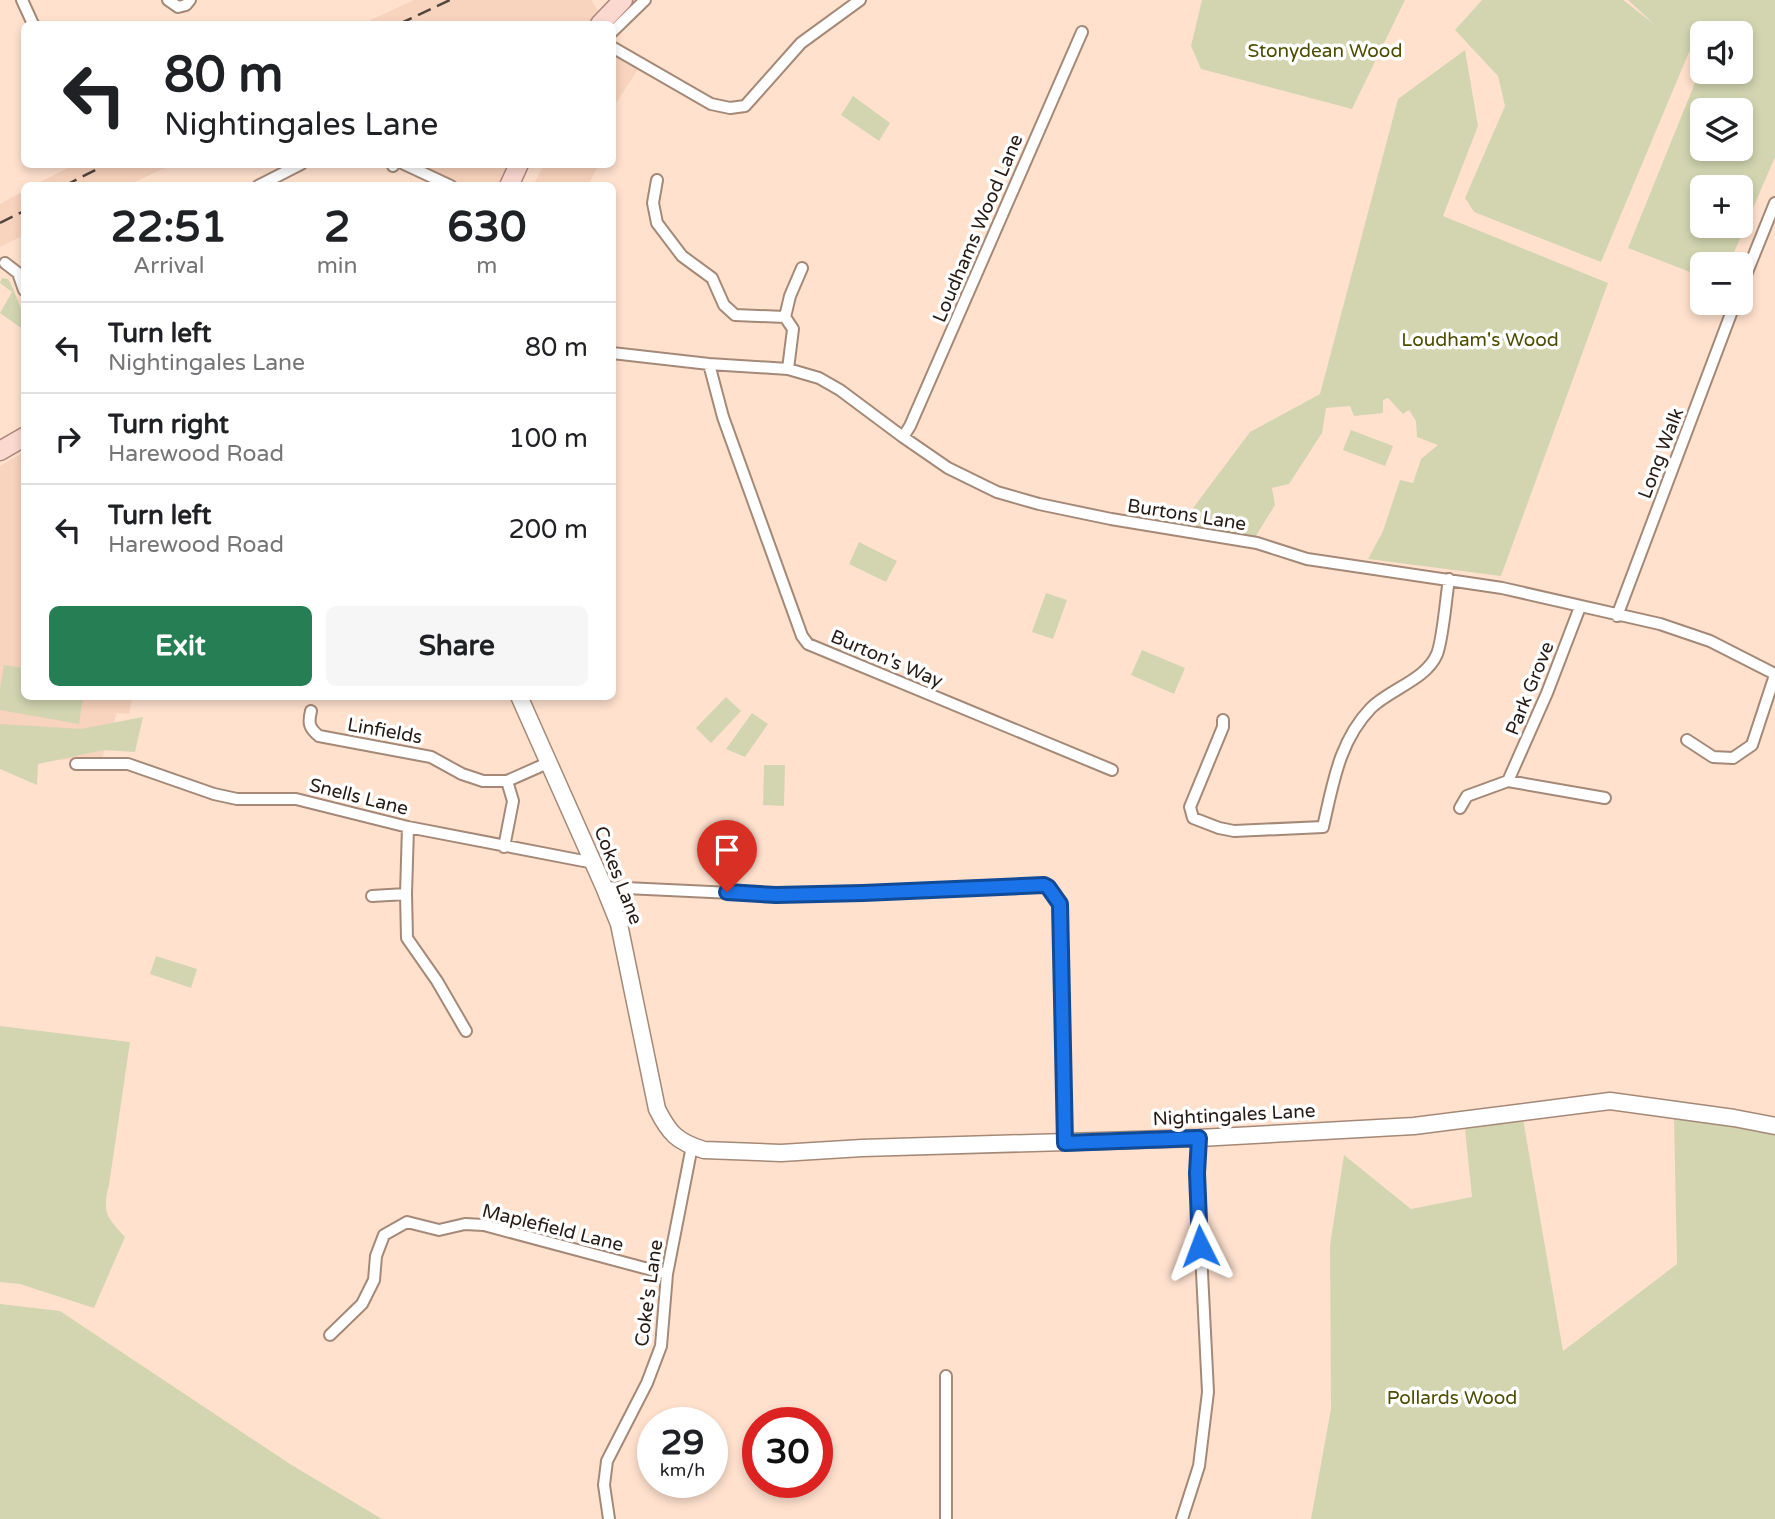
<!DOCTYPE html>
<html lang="en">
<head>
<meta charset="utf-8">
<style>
	:root { --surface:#fff; --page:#f6f6f6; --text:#202124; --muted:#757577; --line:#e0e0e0; --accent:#267f54 }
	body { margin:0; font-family:"Varela Round",sans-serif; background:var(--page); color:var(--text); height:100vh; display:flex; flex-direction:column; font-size:26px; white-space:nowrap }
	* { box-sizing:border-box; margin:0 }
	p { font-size:23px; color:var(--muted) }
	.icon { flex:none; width:38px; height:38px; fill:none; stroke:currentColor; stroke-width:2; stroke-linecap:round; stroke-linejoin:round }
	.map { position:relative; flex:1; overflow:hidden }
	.details { position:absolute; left:21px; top:182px; width:595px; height:518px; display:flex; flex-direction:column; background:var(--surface); border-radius:10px; box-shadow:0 4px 10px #0003 }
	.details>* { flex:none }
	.banner { position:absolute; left:21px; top:21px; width:595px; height:147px; border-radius:10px; box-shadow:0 4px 10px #0003; background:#fff; color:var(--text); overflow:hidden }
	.controls { position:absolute; left:1690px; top:21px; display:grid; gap:14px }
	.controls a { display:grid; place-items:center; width:63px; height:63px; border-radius:10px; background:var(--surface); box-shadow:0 4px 10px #0003; font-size:35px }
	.speed { position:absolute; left:637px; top:1407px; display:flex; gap:14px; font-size:35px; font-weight:700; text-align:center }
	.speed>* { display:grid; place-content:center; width:91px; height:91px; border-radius:50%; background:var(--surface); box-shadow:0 4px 10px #0003; line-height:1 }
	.speed small { font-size:18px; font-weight:400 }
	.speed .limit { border:10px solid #d22; background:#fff; color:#111 }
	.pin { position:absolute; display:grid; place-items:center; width:60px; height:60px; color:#fff; margin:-72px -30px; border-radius:50% 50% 50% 0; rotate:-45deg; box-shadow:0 0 7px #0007 }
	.pin .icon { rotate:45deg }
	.me { position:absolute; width:77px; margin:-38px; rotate:357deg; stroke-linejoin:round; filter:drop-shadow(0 0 5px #0008) }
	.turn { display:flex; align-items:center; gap:24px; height:147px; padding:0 28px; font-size:32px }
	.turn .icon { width:91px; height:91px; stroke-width:2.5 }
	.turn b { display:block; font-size:49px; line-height:60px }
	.eta { display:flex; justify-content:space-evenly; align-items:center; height:119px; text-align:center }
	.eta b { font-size:42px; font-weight:800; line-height:49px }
	.button { display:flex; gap:14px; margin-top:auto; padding:14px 28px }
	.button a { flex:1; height:80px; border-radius:10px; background:var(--accent); color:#fff; font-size:28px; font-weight:800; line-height:80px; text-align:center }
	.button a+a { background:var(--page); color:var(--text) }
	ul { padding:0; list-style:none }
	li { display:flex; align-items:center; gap:21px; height:91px; padding:0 28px; border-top:2px solid var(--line) }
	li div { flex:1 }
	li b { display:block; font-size:26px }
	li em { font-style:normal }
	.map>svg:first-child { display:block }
</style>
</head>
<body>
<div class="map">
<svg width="1775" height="1519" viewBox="0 0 1775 1519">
	<rect width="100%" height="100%" fill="#ffe1ce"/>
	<!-- built -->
	<path fill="#f8d3bd" d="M414,0H591L600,14V24H362Z
		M613,47L629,58L638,69L613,108Z
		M74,165V164L172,165L128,185H34Z
		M415,165H508L499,186L451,185Z
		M544,165V164L599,165L588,185H533Z
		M24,191V235L0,247V204Z
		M24,452V696L132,697L129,714L117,713L102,758L38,761L0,759V466Z"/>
	<!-- green -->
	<path fill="#d2d5b0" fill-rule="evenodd" d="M1202,0H1405L1352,109L1201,69L1191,46Z
		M1482,0H1623L1654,24L1628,0H1775V157L1729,264H1703V277L1628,248L1703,63V72H1741V33H1703V63L1689,52L1601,262L1474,212L1465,198L1505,106L1498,76L1455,30ZM1703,110H1741V149H1703ZM1703,187H1741V226H1703Z
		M1465,50L1478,126L1443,216L1608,283L1501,576L1368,559L1383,531L1400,480L1413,483L1421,459L1438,445L1417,437L1416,421L1409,410L1403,414L1388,398L1383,400V413L1354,416L1350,406L1326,408L1322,433L1289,484L1272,488L1275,505L1254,539L1181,524L1250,432L1320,394L1398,99Z
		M853,96L890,123L879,141L841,115Z
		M2,278L8,279L11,284L24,316V330L0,313L12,292L0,283Z
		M1351,430L1393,446L1385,466L1343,450Z
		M859,542L897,561L886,582L849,564Z
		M1046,593L1067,600L1053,639L1032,632Z
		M1142,650L1185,668L1174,694L1131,675Z
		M4,665L24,668V696L83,697L79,724L0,710V689Z
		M726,697L741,711L711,743L696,728Z
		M752,713L768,724L745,757L726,749Z
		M143,717L135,752L104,750L38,764L37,785L0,769V724L81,729Z
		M764,765H785L784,806L763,805Z
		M156,956L197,969L191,988L150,974Z
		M0,1026L130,1042L109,1185C102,1213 106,1216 125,1237L94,1308L20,1284L0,1282Z
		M1674,1118L1775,1127V1519H1311L1331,1409L1330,1245L1344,1155L1411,1209L1472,1197L1465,1129L1523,1119L1563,1351L1677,1264Z
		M0,1304L60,1311L290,1464L382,1519H0Z"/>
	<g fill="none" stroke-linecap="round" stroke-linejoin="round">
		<!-- street casing -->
		<g stroke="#a48978" stroke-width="14">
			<path id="street" d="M22,0L33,24
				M168,0L178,7L186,5L190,0
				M612,32L645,0
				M612,47L711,104L730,108L745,106L801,43L860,0
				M404,164L451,186
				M393,166L394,164
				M657,180L653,203L657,223L682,256L712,278L724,305L735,315L785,317L793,329L788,369
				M258,186L301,164
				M5,263L18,273L24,290
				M1741,287L1775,203
				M785,317L790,296L802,268
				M612,353L709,364L788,369L819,378L840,390L903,437L948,468L997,492L1039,504L1111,519L1257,543L1307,559L1502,588L1660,624L1710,641L1775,674
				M709,364L723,417L802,636L808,644L1112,770
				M903,437L910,426L1082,32
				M1617,616L1735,303
				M311,711C308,723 309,728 319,736L431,757L462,774L483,781H507L550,762
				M1223,720V727L1190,807L1193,818L1219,828L1234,831L1323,827C1333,784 1339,741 1371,708C1390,689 1426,680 1437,654C1443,639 1446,597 1449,579
				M1687,740L1713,757L1733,758L1752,745L1775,675
				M76,764H128L214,794L237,799H296L408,827L594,863
				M1508,781L1547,693L1580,607
				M1460,808L1467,796L1508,781L1605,798
				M408,827L406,894L407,938L437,981L466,1031
				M504,847L513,801L507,781
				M604,887L776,895L1044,885L1048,887L1060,904L1065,1143
				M372,896L406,894
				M330,1335L362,1304L374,1280L376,1256L384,1235L407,1222L439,1230L465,1224L484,1225L667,1274
				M609,1519L604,1485L607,1461L647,1383L661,1346L667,1274L692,1146
				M946,1519V1376
				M1182,1519L1199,1466L1208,1392L1197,1173L1199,1138"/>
		</g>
		<!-- secondary casing -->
		<g stroke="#a48978" stroke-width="19">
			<path id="secondary" d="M519,696L604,887L619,924L657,1109C669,1133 677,1142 704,1150L781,1153L862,1148L1199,1138L1414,1126L1610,1101L1734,1118L1775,1126"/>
		</g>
		<!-- primary casing -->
		<g stroke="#ae857b" stroke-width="21">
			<path id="primary" d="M600,24L623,0
				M509,186L519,164
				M0,451L24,437"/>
		</g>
		<!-- street -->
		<use href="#street" stroke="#fff" stroke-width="10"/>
		<!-- secondary -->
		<use href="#secondary" stroke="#fff" stroke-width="16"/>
		<!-- primary -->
		<use href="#primary" stroke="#fbd9d1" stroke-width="18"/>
		<!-- rail -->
		<path stroke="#53443c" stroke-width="2.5" stroke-dasharray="14 7" stroke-linecap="butt" d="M399,24L450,0
			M64,186L107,164
			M0,223L24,211"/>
	</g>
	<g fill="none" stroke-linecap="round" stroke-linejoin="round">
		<!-- route casing -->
		<g stroke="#114b97" stroke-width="18">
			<path id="route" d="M727,892L776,895L863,893L1044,885L1048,887L1060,904L1065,1143L1199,1138L1197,1173L1200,1246"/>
		</g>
		<!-- route -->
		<use href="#route" stroke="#1a73e8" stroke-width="12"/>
	</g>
	<g text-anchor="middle" stroke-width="7" stroke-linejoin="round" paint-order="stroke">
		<!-- park labels -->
		<g font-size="19" fill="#4c4d02" stroke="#fff">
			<text x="1325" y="57">Stonydean Wood</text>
			<text x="1480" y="346">Loudham's Wood</text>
			<text x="1452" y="1404">Pollards Wood</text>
		</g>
		<!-- street labels -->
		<g font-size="19" fill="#251a14" stroke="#fff">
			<text transform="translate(977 228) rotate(-67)" y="7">Loudhams Wood Lane</text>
			<text transform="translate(1660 453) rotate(-69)" y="7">Long Walk</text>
			<text transform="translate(1187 514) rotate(9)" y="7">Burtons Lane</text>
			<text transform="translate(887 658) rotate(23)" y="7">Burton's Way</text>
			<text transform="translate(1529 688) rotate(-68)" y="7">Park Grove</text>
			<text transform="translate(385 730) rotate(10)" y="7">Linfields</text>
			<text transform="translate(359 796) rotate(14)" y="7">Snells Lane</text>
			<text transform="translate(619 875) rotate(69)" y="7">Cokes Lane</text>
			<text transform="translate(1234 1114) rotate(-3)" y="7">Nightingales Lane</text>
			<text transform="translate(553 1227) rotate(14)" y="7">Maplefield Lane</text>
			<text transform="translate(648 1293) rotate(-82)" y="7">Coke's Lane</text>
		</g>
	</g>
</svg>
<div class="controls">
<a><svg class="icon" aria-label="sound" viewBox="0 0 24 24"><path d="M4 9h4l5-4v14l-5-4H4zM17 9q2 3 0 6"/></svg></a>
<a><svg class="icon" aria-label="layers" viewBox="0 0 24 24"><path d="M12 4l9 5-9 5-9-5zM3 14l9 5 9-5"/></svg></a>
<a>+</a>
<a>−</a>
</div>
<div class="speed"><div>29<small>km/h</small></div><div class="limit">30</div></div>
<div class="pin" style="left:727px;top:892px;background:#d93025"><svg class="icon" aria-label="arrive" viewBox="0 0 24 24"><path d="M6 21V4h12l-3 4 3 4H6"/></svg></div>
<svg class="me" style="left:1200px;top:1246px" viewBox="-20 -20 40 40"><path d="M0-17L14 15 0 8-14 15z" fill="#1a73e8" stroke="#fff" stroke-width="4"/></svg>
<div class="banner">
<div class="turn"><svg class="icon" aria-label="left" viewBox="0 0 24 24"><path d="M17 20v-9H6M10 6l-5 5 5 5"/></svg><div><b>80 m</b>Nightingales Lane</div></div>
</div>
<section class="details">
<div class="eta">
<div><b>22:51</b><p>Arrival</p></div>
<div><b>2</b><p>min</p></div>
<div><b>630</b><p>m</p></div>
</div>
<ul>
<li><svg class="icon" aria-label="left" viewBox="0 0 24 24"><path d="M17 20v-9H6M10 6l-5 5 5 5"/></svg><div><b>Turn left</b><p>Nightingales Lane</p></div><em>80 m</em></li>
<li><svg class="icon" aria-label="right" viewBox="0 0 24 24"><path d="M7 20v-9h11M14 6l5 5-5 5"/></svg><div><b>Turn right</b><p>Harewood Road</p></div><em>100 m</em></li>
<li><svg class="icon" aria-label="left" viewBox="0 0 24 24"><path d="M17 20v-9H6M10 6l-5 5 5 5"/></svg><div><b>Turn left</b><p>Harewood Road</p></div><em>200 m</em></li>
</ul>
<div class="button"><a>Exit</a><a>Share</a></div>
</section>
</div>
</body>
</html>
